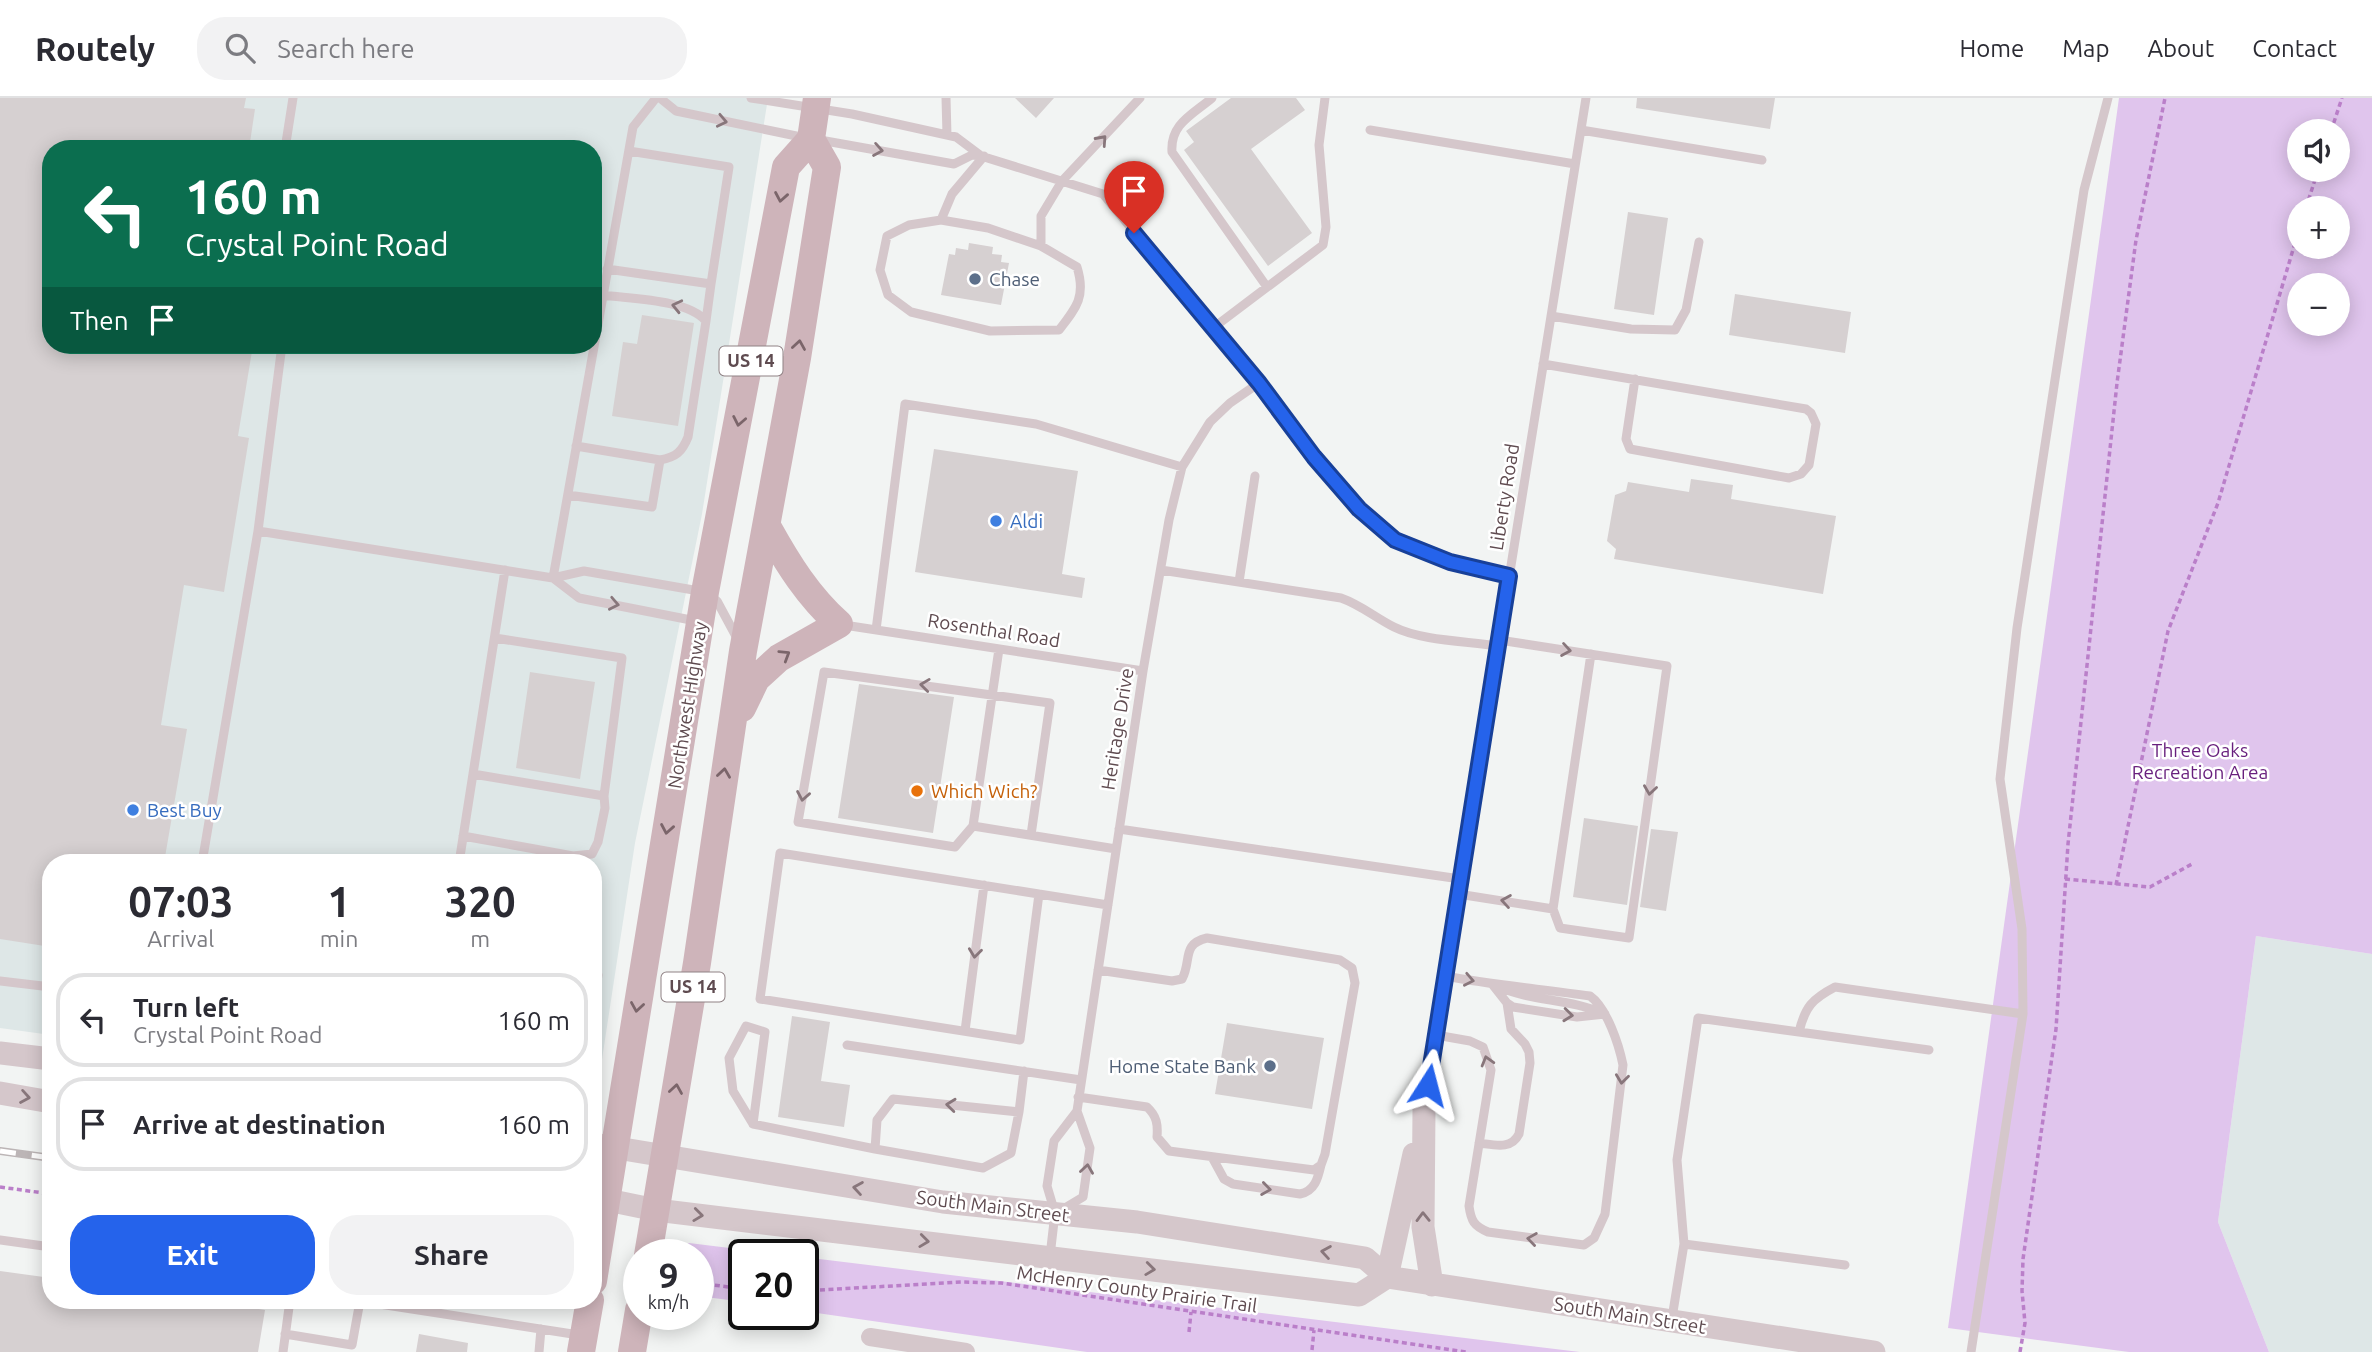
<!DOCTYPE html>
<html lang="en">
<head>
<meta charset="utf-8">
<style>
	:root { --surface:#fff; --page:#f2f2f3; --text:#2b2b33; --muted:#7c7c81; --line:#e1e1e2; --accent:#2563eb }
	body { margin:0; font-family:Ubuntu,sans-serif; background:var(--page); color:var(--text); height:100vh; display:flex; flex-direction:column; font-size:26px; white-space:nowrap }
	* { box-sizing:border-box; margin:0 }
	p { font-size:23px; color:var(--muted) }
	.icon { flex:none; width:38px; height:38px; fill:none; stroke:currentColor; stroke-width:2; stroke-linecap:round; stroke-linejoin:round }
	.map { position:relative; flex:1; overflow:hidden }
	.drawer { position:absolute; left:42px; top:756px; width:560px; height:455px; display:flex; flex-direction:column; background:var(--surface); border-radius:28px; box-shadow:0 4px 18px #0003 }
	.drawer>* { flex:none }
	.banner { position:absolute; left:42px; top:42px; width:560px; height:214px; border-radius:28px; box-shadow:0 4px 18px #0003; background:#0b6e4f; color:#fff; overflow:hidden }
	.controls { position:absolute; left:2287px; top:21px; display:grid; gap:14px }
	.controls a { display:grid; place-items:center; width:63px; height:63px; border-radius:50%; background:var(--surface); box-shadow:0 4px 18px #0003; font-size:35px }
	.speed { position:absolute; left:623px; top:1141px; display:flex; gap:14px; font-size:35px; font-weight:700; text-align:center }
	.speed>* { display:grid; place-content:center; width:91px; height:91px; border-radius:50%; background:var(--surface); box-shadow:0 4px 18px #0003; line-height:1 }
	.speed small { font-size:18px; font-weight:400 }
	.speed .limit { border:4px solid #111; border-radius:10px; background:#fff; color:#111 }
	.pin { position:absolute; display:grid; place-items:center; width:60px; height:60px; color:#fff; margin:-72px -30px; border-radius:50% 50% 50% 0; rotate:-45deg; box-shadow:0 0 7px #0007 }
	.pin .icon { rotate:45deg }
	.me { position:absolute; width:77px; margin:-38px; rotate:9deg; stroke-linejoin:round; filter:drop-shadow(0 0 5px #0008) }
	.turn { display:flex; align-items:center; gap:24px; height:147px; padding:0 28px; font-size:32px }
	.turn .icon { width:91px; height:91px; stroke-width:2.5 }
	.turn b { display:block; font-size:49px; line-height:60px }
	.then { display:flex; align-items:center; height:66px; padding:0 28px; background:#0003; gap:14px; font-size:26px }
	.eta { display:flex; justify-content:space-evenly; align-items:center; height:119px; text-align:center }
	.eta b { font-size:42px; font-weight:600; line-height:49px }
	.primary-button { display:flex; gap:14px; margin-top:auto; padding:14px 28px }
	.primary-button a { flex:1; height:80px; border-radius:28px; background:var(--accent); color:#fff; font-size:28px; font-weight:600; line-height:80px; text-align:center }
	.primary-button a+a { background:var(--page); color:var(--text) }
	ul { padding:0; list-style:none }
	li { display:flex; align-items:center; gap:21px; height:94px; margin:0 14px 10px; padding:0 14px; border:4px solid var(--line); border-radius:28px }
	li div { flex:1 }
	li b { display:block; font-size:26px }
	li em { font-style:normal }
	header { display:flex; align-items:center; gap:42px; box-sizing:border-box; height:98px; padding:0 35px; background:var(--surface); border-bottom:2px solid var(--line) }
	header strong { font-size:33px }
	nav { display:flex; gap:38px; margin-inline-start:auto; font-size:24px }
	.search { width:490px; height:63px; background:var(--page); display:flex; align-items:center; gap:18px; box-sizing:border-box; padding:0 24px; border-radius:28px; color:var(--muted); font-size:26px }
	.map>svg:first-child { display:block }
</style>
</head>
<body>
<header>
<strong>Routely</strong>
<div class="search"><svg class="icon" aria-label="search" viewBox="0 0 24 24"><circle cx="10" cy="10" r="6"/><path d="M15 15l6 6"/></svg>Search here</div>
<nav><a>Home</a><a>Map</a><a>About</a><a>Contact</a></nav>
</header>
<div class="map">
<svg width="2372" height="1254" viewBox="0 0 2372 1254">
	<rect width="100%" height="100%" fill="#f2f4f3"/>
	<!-- commercial -->
	<path fill="#dee7e7" fill-rule="evenodd" d="M0,0H768L702,416L635,745L599,981L593,985V765H51V937L0,930ZM51,51H593V247H51Z
		M2256,838L2372,856V1254H2269L2218,1124Z"/>
	<!-- green -->
	<path fill="#e0c5ed" fill-rule="evenodd" d="M2119,0H2372V856L2256,838L2218,1124L2269,1254H2129L1948,1230ZM2300,33H2338V72H2300ZM2300,110H2338V149H2300ZM2300,187H2338V226H2300Z
		M689,1145L787,1157H744V1204L698,1198V1157H671Z
		M803,1159L1580,1254H1087L803,1213Z"/>
	<!-- building -->
	<path fill="#d6d0d1" d="M0,0H246L244,10L255,11L249,51H51V247H253L238,338L249,340L224,494L184,487L161,627L187,631L164,765H51V849L0,841Z
		M1015,0H1054L1036,20Z
		M1231,0H1296L1305,12L1251,51L1312,135L1268,168L1184,52L1194,44L1186,33Z
		M1637,0H1775L1770,31L1636,10Z
		M1628,114L1668,120L1654,217L1614,211Z
		M969,145L993,149L992,156L1002,157L1001,164L1009,165L1001,207L941,197L949,156L955,157L956,150L968,152Z
		M1735,196L1851,214L1845,255L1729,237Z
		M642,217L694,225L678,328L612,318L623,244L637,246Z
		M934,351L1078,373L1062,476L1085,480L1082,500L915,474Z
		M1691,381L1733,387L1731,401L1836,418L1823,496L1614,461L1616,451L1607,443L1615,397L1626,393L1628,384L1689,394Z
		M530,574L595,584L580,681L516,670Z
		M859,586L954,599L933,735L838,720Z
		M1584,720L1638,728L1627,807L1573,799Z
		M1651,731L1678,734L1666,813L1640,809Z
		M792,918L830,924L821,983L850,987L844,1029L778,1019Z
		M1227,925L1324,940L1312,1011L1215,996Z
		M0,1173L51,1180V1202H199L265,1212L258,1254H0Z
		M419,1236L468,1245L467,1254H416Z"/>
	<g fill="none" stroke-linecap="round" stroke-linejoin="round">
		<!-- path -->
		<path stroke="#ba7fc9" stroke-width="3.5" stroke-dasharray="5 3.5" stroke-linecap="butt" d="M2331,33L2342,0
			M2306,110L2318,72
			M2065,781L2150,789L2192,766
			M2116,787L2168,533L2218,405L2300,128
			M0,1089L51,1096
			M698,1185L744,1191
			M803,1193L961,1184L1001,1185L1466,1254
			M1189,1234L1191,1214
			M1312,1252L1314,1232
			M2020,1254L2025,1225L2022,1193L2023,1161L2056,931L2068,746L2117,285L2136,142L2165,0"/>
		<!-- service -->
		<path stroke="#d5c7cb" stroke-width="9" d="M660,0L676,13L806,40
			M751,0L852,16L956,39L980,57
			M946,0L947,37
			M1212,0C1192,17 1170,26 1172,54L1267,189
			M1370,32L1575,66
			M1581,32L1762,62
			M820,42L954,66L972,57L981,58L1103,96L1259,285L1314,359L1359,411L1395,442L1450,464L1509,478
			M285,51L293,0
			M941,122L988,130L1041,148L1077,169C1086,198 1077,209 1059,232L990,233L911,214L888,197L880,172L887,138L909,127L941,122L952,96L984,58
			M1041,148V118L1062,83L1140,0
			M607,171L711,186L729,69L629,53
			M603,197C631,201 687,201 706,223L688,339C682,354 676,359 660,362
			M1551,218L1631,231L1675,232L1686,212L1699,144
			M706,223L711,186
			M1213,230L1323,147L1326,129L1319,47L1325,0
			M1543,266L1806,311L1811,315L1816,326L1809,367L1801,376L1789,380L1630,351L1626,341L1635,281
			M568,397L652,409L660,362L576,348
			M258,433L553,480L584,473L705,494L717,503L738,542
			M1161,472L1341,500C1361,507 1376,520 1394,529C1422,543 1467,543 1498,548
			M553,480L633,29L656,0
			M553,480L579,500L696,523
			M1239,484L1255,378
			M844,527L1143,573
			M876,532L905,306L1036,326L1182,369
			M1499,542L1667,568L1629,840L1560,830L1553,811L1591,556
			M999,551L973,728L1116,751
			M473,676L604,698
			M973,728L955,749L798,724L824,574L1050,605L1031,737
			M1119,731L1460,781
			M463,738L573,758L592,756L598,744L605,710L604,698L622,560L495,540
			M202,765L258,433L282,247
			M459,765L505,472
			M1039,796L1020,942L760,901L780,755L1108,807
			M1458,796L1553,811
			M593,869L598,877L593,908
			M0,883L51,889
			M1492,886L1507,905L1513,909L1577,919L1605,916
			M1497,888C1531,904 1570,900 1604,916
			M965,933L984,787
			M1799,934L1929,952
			M1436,937L1470,943L1483,949L1491,972L1469,1108C1471,1123 1474,1128 1488,1134L1584,1147L1594,1140L1605,1116L1623,967C1619,947 1607,910 1590,898C1541,891 1493,887 1445,878
			M847,947L1081,982
			M1078,999L1147,1009C1157,1018 1158,1027 1157,1039L1169,1053L1314,1072L1321,1067L1325,1056L1355,885L1352,870L1340,862L1207,840C1181,846 1192,863 1182,881L1172,883L1098,872
			M1424,1010L1586,0
			M1019,1014L893,1001L877,1022L875,1051L983,1070L1011,1055L1019,1014L1024,973
			M753,1026L733,993L729,960L746,928L765,934L753,1026L875,1051
			M1479,1045C1495,1047 1511,1052 1519,1036L1530,965L1529,954L1525,946L1511,931L1507,905
			M1212,1059L1224,1081L1233,1086L1300,1096C1315,1093 1318,1080 1321,1067
			M1063,1111L1083,1099L1090,1050L1077,1013L1143,573L1169,422L1182,369L1210,324L1230,305L1259,285
			M0,1142L51,1149
			M1684,1146L1845,1167
			M1050,1158L1055,1115L1047,1088L1054,1043L1077,1013
			M1672,1220L1684,1146L1677,1062L1698,920L1799,934C1805,909 1812,901 1835,889L2023,916
			M285,1236L352,1247L360,1203L579,1237
			M283,1254L290,1202
			M539,1254L541,1231
			M1971,1254L2023,916L2022,831L2000,681L2017,530L2084,92L2108,0"/>
		<!-- minor -->
		<path stroke="#d5c7cb" stroke-width="18" d="M870,1239L966,1254"/>
		<!-- tertiary -->
		<path stroke="#d5c7cb" stroke-width="23" d="M0,955L51,961
			M0,995L51,1004
			M1424,1012L1423,1129L1432,1187
			M593,1046L943,1104L1137,1124L1365,1160L1387,1179L1874,1254
			M593,1099L656,1112L1359,1197L1387,1179
			M1387,1179L1414,1056"/>
		<!-- primary -->
		<path stroke="#ceb4ba" stroke-width="28" d="M742,610L756,581L779,560L839,526C808,498 788,466 768,430
			M648,1157L697,865L743,553L797,260L827,69L811,41
			M593,1183L705,494L786,69L811,41L817,0
			M581,1254L590,1202
			M632,1254L639,1212"/>
		<!-- rail casing -->
		<g stroke="#bcb5b6" stroke-width="8">
			<path id="rail" d="M0,1053L51,1060"/>
		</g>
		<!-- rail -->
		<use href="#rail" stroke="#fff" stroke-width="5" stroke-dasharray="16" stroke-linecap="butt"/>
	</g>
	<!-- one-way arrows -->
	<defs><path id="oneway-chevron" d="M-2-3.5L2.5 0L-2 3.5" fill="none" stroke-width="1.6" stroke-linecap="round" stroke-linejoin="round" transform="scale(1.75)"/></defs>
	<g stroke="#88767b">
		<use href="#oneway-chevron" transform="translate(722 23) rotate(12)"/>
		<use href="#oneway-chevron" transform="translate(1102 42) rotate(-48)"/>
		<use href="#oneway-chevron" transform="translate(878 52) rotate(10)"/>
		<use href="#oneway-chevron" transform="translate(677 208) rotate(-167)"/>
		<use href="#oneway-chevron" transform="translate(614 506) rotate(11)"/>
		<use href="#oneway-chevron" transform="translate(1566 552) rotate(9)"/>
		<use href="#oneway-chevron" transform="translate(925 587) rotate(-173)"/>
		<use href="#oneway-chevron" transform="translate(1650 692) rotate(98)"/>
		<use href="#oneway-chevron" transform="translate(803 698) rotate(100)"/>
		<use href="#oneway-chevron" transform="translate(1506 803) rotate(-171)"/>
		<use href="#oneway-chevron" transform="translate(975 855) rotate(97)"/>
		<use href="#oneway-chevron" transform="translate(1469 882) rotate(11)"/>
		<use href="#oneway-chevron" transform="translate(1568 917) rotate(6)"/>
		<use href="#oneway-chevron" transform="translate(1487 963) rotate(-106)"/>
		<use href="#oneway-chevron" transform="translate(1622 981) rotate(97)"/>
		<use href="#oneway-chevron" transform="translate(25 999) rotate(10)"/>
		<use href="#oneway-chevron" transform="translate(951 1007) rotate(-174)"/>
		<use href="#oneway-chevron" transform="translate(1087 1071) rotate(-82)"/>
		<use href="#oneway-chevron" transform="translate(858 1090) rotate(-171)"/>
		<use href="#oneway-chevron" transform="translate(1266 1091) rotate(8)"/>
		<use href="#oneway-chevron" transform="translate(698 1117) rotate(7)"/>
		<use href="#oneway-chevron" transform="translate(1423 1119) rotate(-91)"/>
		<use href="#oneway-chevron" transform="translate(1532 1141) rotate(-172)"/>
		<use href="#oneway-chevron" transform="translate(924 1143) rotate(7)"/>
		<use href="#oneway-chevron" transform="translate(1326 1154) rotate(-171)"/>
		<use href="#oneway-chevron" transform="translate(1150 1171) rotate(7)"/>
	</g>
	<g stroke="#7b656a">
		<use href="#oneway-chevron" transform="translate(781 99) rotate(100)"/>
		<use href="#oneway-chevron" transform="translate(799 247) rotate(-81)"/>
		<use href="#oneway-chevron" transform="translate(739 323) rotate(101)"/>
		<use href="#oneway-chevron" transform="translate(785 557) rotate(-32)"/>
		<use href="#oneway-chevron" transform="translate(724 675) rotate(-82)"/>
		<use href="#oneway-chevron" transform="translate(667 731) rotate(100)"/>
		<use href="#oneway-chevron" transform="translate(637 909) rotate(99)"/>
		<use href="#oneway-chevron" transform="translate(676 991) rotate(-81)"/>
	</g>
	<g fill="none" stroke-linecap="round" stroke-linejoin="round">
		<!-- route casing -->
		<g stroke="#184099" stroke-width="18">
			<path id="route" d="M1134,135L1259,285L1314,359L1359,411L1395,442L1450,464L1509,478L1428,987"/>
		</g>
		<!-- route -->
		<use href="#route" stroke="#2563eb" stroke-width="12"/>
	</g>
	<!-- markers -->
	<g fill="#5c6f8a" stroke="#fff" stroke-width="2.5">
		<circle cx="975" cy="181" r="7"/>
		<circle cx="1270" cy="968" r="7"/>
	</g>
	<g fill="#3f7fe0" stroke="#fff" stroke-width="2.5">
		<circle cx="996" cy="423" r="7"/>
		<circle cx="133" cy="712" r="7"/>
	</g>
	<circle fill="#e8710a" stroke="#fff" stroke-width="2.5" cx="917" cy="693" r="7"/>
	<g text-anchor="middle" stroke-width="5" stroke-linejoin="round" paint-order="stroke">
		<!-- shield labels -->
		<g fill="#fff" stroke="#8f8184" stroke-width="2">
			<rect x="719.5" y="248.5" width="63" height="29" rx="5"/>
			<rect x="661.5" y="874.5" width="63" height="29" rx="5"/>
		</g>
		<g font-size="18" font-weight="bold" fill="#5f4b50">
			<text x="751" y="269">US 14</text>
			<text x="693" y="895">US 14</text>
		</g>
		<!-- service labels -->
		<g font-size="19" fill="#4e5e75" stroke="#fff" text-anchor="start">
			<text x="989" y="188">Chase</text>
			<text x="1256" y="975" text-anchor="end">Home State Bank</text>
		</g>
		<!-- street labels -->
		<g font-size="19" fill="#5f4b50" stroke="#fff">
			<text transform="translate(1504 399) rotate(-81)" y="7">Liberty Road</text>
			<text transform="translate(994 532) rotate(9)" y="7">Rosenthal Road</text>
			<text transform="translate(687 607) rotate(-81)" y="7">Northwest Highway</text>
			<text transform="translate(1117 631) rotate(-81)" y="7">Heritage Drive</text>
			<text transform="translate(993 1108) rotate(7)" y="7">South Main Street</text>
			<text transform="translate(1137 1191) rotate(8)" y="7">McHenry County Prairie Trail</text>
			<text transform="translate(1630 1217) rotate(9)" y="7">South Main Street</text>
		</g>
		<!-- shop labels -->
		<g font-size="19" fill="#366cbe" stroke="#fff" text-anchor="start">
			<text x="1010" y="430">Aldi</text>
			<text x="147" y="719">Best Buy</text>
		</g>
		<!-- park labels -->
		<g font-size="19" fill="#681f7d" stroke="#fff">
			<text x="2200" y="659">Three Oaks<tspan x="2200" dy="22">Recreation Area</tspan></text>
		</g>
		<!-- food labels -->
		<g font-size="19" fill="#c56008" stroke="#fff" text-anchor="start">
			<text x="931" y="700">Which Wich?</text>
		</g>
	</g>
</svg>
<div class="controls">
<a><svg class="icon" aria-label="sound" viewBox="0 0 24 24"><path d="M4 9h4l5-4v14l-5-4H4zM17 9q2 3 0 6"/></svg></a>
<a>+</a>
<a>−</a>
</div>
<div class="speed"><div>9<small>km/h</small></div><div class="limit">20</div></div>
<div class="pin" style="left:1134px;top:135px;background:#d93025"><svg class="icon" aria-label="arrive" viewBox="0 0 24 24"><path d="M6 21V4h12l-3 4 3 4H6"/></svg></div>
<svg class="me" style="left:1428px;top:987px" viewBox="-20 -20 40 40"><path d="M0-17L14 15 0 8-14 15z" fill="#2563eb" stroke="#fff" stroke-width="4"/></svg>
<div class="banner">
<div class="turn"><svg class="icon" aria-label="left" viewBox="0 0 24 24"><path d="M17 20v-9H6M10 6l-5 5 5 5"/></svg><div><b>160 m</b>Crystal Point Road</div></div>
<div class="then">Then<svg class="icon" aria-label="arrive" viewBox="0 0 24 24"><path d="M6 21V4h12l-3 4 3 4H6"/></svg></div>
</div>
<section class="drawer">
<div class="eta">
<div><b>07:03</b><p>Arrival</p></div>
<div><b>1</b><p>min</p></div>
<div><b>320</b><p>m</p></div>
</div>
<ul>
<li><svg class="icon" aria-label="left" viewBox="0 0 24 24"><path d="M17 20v-9H6M10 6l-5 5 5 5"/></svg><div><b>Turn left</b><p>Crystal Point Road</p></div><em>160 m</em></li>
<li><svg class="icon" aria-label="arrive" viewBox="0 0 24 24"><path d="M6 21V4h12l-3 4 3 4H6"/></svg><div><b>Arrive at destination</b></div><em>160 m</em></li>
</ul>
<div class="primary-button"><a>Exit</a><a>Share</a></div>
</section>
</div>
</body>
</html>
